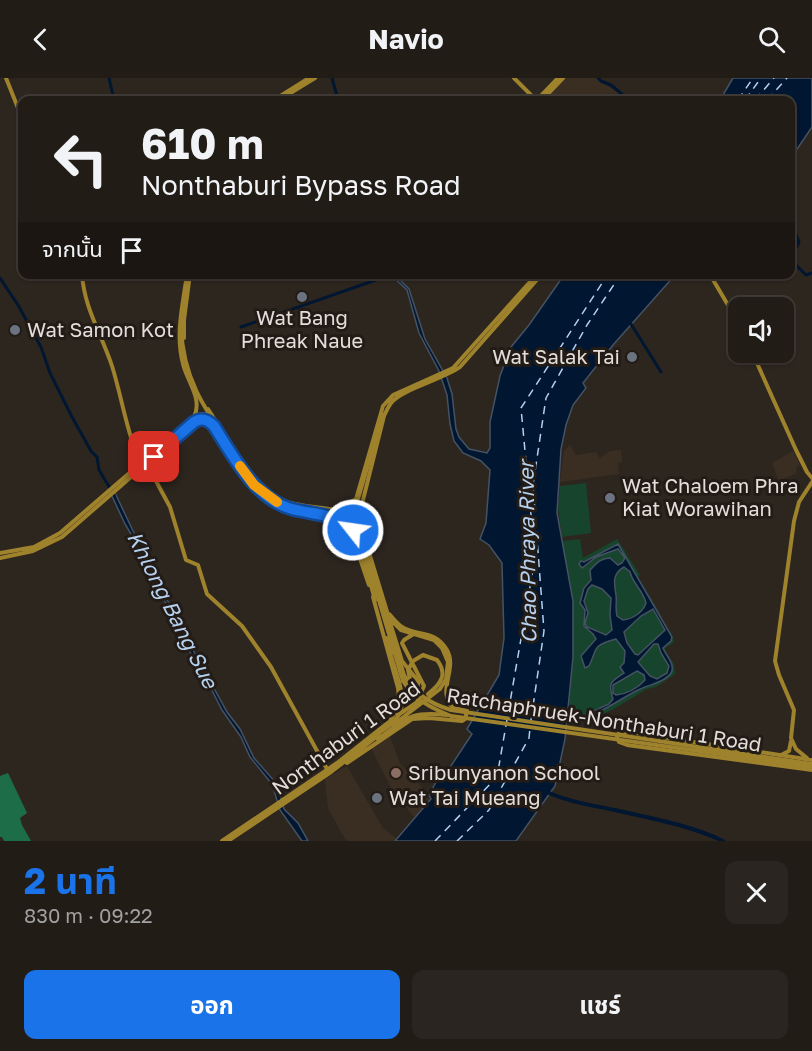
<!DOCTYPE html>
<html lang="th">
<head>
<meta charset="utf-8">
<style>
	:root { --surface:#221c17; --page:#2a2520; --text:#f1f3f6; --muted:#a2a1a1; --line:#3f3a36; --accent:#1a73e8 }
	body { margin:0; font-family:"Golos Text","Noto Sans Thai",sans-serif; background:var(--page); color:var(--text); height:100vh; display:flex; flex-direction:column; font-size:22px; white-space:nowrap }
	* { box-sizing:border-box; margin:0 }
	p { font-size:20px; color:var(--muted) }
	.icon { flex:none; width:33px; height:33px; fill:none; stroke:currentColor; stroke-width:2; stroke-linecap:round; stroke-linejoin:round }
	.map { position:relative; height:763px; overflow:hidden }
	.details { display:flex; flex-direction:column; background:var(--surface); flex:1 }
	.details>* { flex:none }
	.banner { position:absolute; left:18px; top:18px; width:777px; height:183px; border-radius:12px; box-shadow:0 2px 4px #0004,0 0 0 2px var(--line); background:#221c17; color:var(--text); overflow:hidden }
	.controls { position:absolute; left:728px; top:219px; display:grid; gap:12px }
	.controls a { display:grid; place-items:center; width:66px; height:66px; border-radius:12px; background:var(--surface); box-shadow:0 2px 4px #0004,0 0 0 2px var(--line); font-size:30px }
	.pin { position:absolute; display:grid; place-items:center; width:51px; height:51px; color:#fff; margin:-26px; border-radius:12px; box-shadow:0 3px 9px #0006 }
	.me { position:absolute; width:66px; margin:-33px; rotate:300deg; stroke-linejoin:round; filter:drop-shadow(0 0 4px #0008) }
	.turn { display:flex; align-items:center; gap:21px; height:126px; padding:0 24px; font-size:27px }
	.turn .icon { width:78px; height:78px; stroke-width:2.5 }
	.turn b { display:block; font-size:42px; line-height:51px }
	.then { display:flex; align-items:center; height:57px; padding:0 24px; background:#0003; gap:12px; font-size:22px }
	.round { display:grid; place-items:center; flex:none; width:63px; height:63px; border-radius:12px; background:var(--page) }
	.headline { display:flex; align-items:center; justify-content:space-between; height:102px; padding:0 24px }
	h1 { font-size:36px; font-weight:700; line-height:45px; color:var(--accent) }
	.button { display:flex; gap:12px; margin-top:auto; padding:12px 24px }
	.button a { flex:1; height:69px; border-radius:12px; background:var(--accent); color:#fff; font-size:24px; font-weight:700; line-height:69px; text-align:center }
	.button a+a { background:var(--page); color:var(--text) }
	header { display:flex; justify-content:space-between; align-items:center; height:78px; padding:0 24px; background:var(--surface); font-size:27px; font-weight:700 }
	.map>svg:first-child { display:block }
</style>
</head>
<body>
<header><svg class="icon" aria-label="back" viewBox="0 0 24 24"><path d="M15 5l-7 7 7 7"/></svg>Navio<svg class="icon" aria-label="search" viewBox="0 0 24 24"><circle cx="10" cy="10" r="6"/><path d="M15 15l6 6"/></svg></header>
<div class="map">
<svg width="812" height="763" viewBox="0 0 812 763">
	<rect width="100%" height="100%" fill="#2d261f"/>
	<!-- built -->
	<path fill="#3a2e23" d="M565,0H597L600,4L619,15L611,22H545Z
		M570,367L576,377L596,374L600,380L610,373L621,372L622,384L618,385L619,396L560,404L564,373Z
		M793,373L800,387L796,389L797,395L779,403L772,385Z
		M390,658L400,686L418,704L430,722L416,738H413L391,710L371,670Z
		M347,688L383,750L397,761L394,763H347L342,756L328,730L325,701Z"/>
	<!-- green -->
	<path fill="#16442d" d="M586,405L591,455L562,459L558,431L560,408Z
		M580,461L583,480L617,461L640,497L638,499C647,514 656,527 663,542C667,550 673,556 674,564L665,570V572L674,586L675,596L656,609L647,611C622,626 596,644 567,646L573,579V523L562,463Z"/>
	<!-- forest -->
	<path fill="#1d6e48" d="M8,695L27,735L20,740L22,747L31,763H4L2,759H0V698Z"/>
	<!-- water -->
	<path fill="#011630" stroke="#455263" stroke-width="1.5" fill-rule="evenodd" d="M733,0H812V49L791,80L790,22H720Z
		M391,197H395L409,211L425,261L447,300L452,316L456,351L459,359L469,371L487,375L490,370V344L500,298L511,269L529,247L564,197H675L613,267L583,305L586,310L573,327L566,347L561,371L557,435L573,523V579L565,661L555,708L516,763H395L431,721L429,717L441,695L445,697L472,656L467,651L499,597L504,560L502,485L489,467L480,461L486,445L490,392L481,383L463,375L454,363L450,346L447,317L439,293L419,255L407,212Z
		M115,415L134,455L154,485L158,510L186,548L192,570L227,634L240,651L254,680L277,706L284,731L298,745L308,763H302L280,732L272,706L250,679L241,659L222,632L198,585L187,570L182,549L172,532L156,513L153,494L148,480L141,473L125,446L112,418Z
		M618,466L672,559L671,563L663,570C665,576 676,587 671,595C665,604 648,607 638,612C618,622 598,638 575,642L609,626L613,621C608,605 610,604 624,595L620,589L624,585L625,573L616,561C591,568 598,570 589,588L585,590L581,578L596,561L593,556L584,548L585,532L580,525L584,510L591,502L590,492C596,486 600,480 610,480L618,487L622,485L625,480L618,471L596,479L582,490L579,486L581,483L584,484ZM624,489L630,494C633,506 643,512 646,525C643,534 633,541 623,542L617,538C615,530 617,524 616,517C614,505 612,496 624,489ZM592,507L602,511L611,520L610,537L612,552L606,557L587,549L585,545L588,535L584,523L588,511ZM653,531L665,552L638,577L635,576L627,565L624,554L641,538ZM654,566H658L661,575L669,588L667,595L657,601L650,598L638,584ZM637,593L644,597L645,602C638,610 627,616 616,617L613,615V607Z"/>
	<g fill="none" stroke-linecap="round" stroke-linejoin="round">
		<!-- canal -->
		<path stroke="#011630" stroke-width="3" d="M109,0L114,22
			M332,0L338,22
			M598,0L601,3L611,7L629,22
			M790,154H795L799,164L794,174L793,184L806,197L812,195
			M0,200L18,227L41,269L50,295L72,339L91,373L97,379L99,392L114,417
			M631,246L661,294
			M241,249L393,196"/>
		<!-- river -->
		<path stroke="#011630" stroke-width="4" d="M547,714C569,724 591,727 615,732C650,740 690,747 723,763"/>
		<!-- ferry -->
		<path stroke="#b6d0ef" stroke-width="1.5" stroke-dasharray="8 6" stroke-linecap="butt" d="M738,22L753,0
			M745,22L761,0
			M755,22L774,0
			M767,22L787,0
			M531,642L544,553L533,407L546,320L587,247L621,196
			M435,763L497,699L535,480L521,330L608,196
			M457,763L489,732L529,660L530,650"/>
		<!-- secondary -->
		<path stroke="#9e822c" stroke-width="4" d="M6,0L22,40
			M514,0L536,22
			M274,22L309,0
			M279,22L315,0
			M537,22L558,0
			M542,22L563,0
			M82,196C84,230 102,257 112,288C122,320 127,355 140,386
			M187,196C183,226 175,256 183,286C187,303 203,321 194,339
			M712,200L738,244
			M184,260V242L190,196
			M752,274L796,372L807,394L812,400
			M208,331C225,357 257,415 284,426C291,430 299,430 307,432
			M143,388L156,403L170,429L186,482L198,487L207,516L242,548L271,589L327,691
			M279,421C304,432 332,427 353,437
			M342,432L354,422
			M359,438L384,338C386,334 388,329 391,325C402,311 442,302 460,289L542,196
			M361,448L389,540L401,552L434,562L442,570L448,584L446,601L440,611L393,647
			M0,475L34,469L60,455L193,340L201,336L212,337
			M0,480L33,473L62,459L192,346C200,339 207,341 214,348C231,374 249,411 277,427C302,441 333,433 352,458
			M368,486L403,603
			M369,507L353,460L352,435L383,328L393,317L453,290L537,196
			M389,541L402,583L418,603V610L412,617L405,618L400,614
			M412,557L404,562L402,565L424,608L417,624
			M386,560L391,575
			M398,637L419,623
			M378,661C407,640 409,633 447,637
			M355,672L368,662
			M781,677L789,673L791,663
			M807,680L796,671L791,660L794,632L779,597L775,583L794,443L799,424L812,404
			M812,682L629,654L618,656L617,659L619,664L627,667L812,692
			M347,685L412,641L429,640L462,643L465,641L467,633L453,630C436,612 458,592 447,572C435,551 418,559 402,549C397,546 393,540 389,536
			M222,763L337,685L390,643C397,632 400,623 398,610L373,519
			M228,763L331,694L379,657"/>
		<!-- secondary-bridge -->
		<path stroke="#9e822c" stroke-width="4" d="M181,249C183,307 211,339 242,385
			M307,432C333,435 344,437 362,458L404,597C414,616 431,626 451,632L812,686
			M357,432L361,457
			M330,438L345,444
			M364,476L368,486
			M375,522L354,446L355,431L381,343
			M403,603C415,622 431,630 451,638L812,689
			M411,605L408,592L413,583L423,577L437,582C448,596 441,606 428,616
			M368,662C378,655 396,646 400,634C407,617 394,591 390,574"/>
	</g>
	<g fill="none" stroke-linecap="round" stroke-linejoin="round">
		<!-- route casing -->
		<g stroke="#114b97" stroke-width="15">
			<path id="route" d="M154,379L194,344C202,339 208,342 214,348C233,378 255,421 292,431C315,437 335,435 353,452"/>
		</g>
		<!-- route -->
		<use href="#route" stroke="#1a73e8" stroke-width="10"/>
		<!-- slow -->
		<path stroke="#f59e0b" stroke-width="10" d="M240,388L254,407L277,424"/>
	</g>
	<!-- markers -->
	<g fill="#6b7280" stroke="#231c16" stroke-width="2">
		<circle cx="302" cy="219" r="6"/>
		<circle cx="15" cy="252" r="6"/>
		<circle cx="632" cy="279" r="6"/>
		<circle cx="610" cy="420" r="6"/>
		<circle cx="377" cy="720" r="6"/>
	</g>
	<circle fill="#8d6e63" stroke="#231c16" stroke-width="2" cx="396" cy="695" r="6"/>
	<g text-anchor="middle" stroke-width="6" stroke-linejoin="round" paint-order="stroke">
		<!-- poi labels -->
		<g font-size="20" fill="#e3ded9" stroke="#231c16" text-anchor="start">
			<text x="302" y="247" text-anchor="middle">Wat Bang<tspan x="302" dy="23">Phreak Naue</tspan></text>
			<text x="27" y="259">Wat Samon Kot</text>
			<text x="620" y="286" text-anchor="end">Wat Salak Tai</text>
			<text x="622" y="415">Wat Chaloem Phra<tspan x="622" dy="23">Kiat Worawihan</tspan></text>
			<text x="408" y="702">Sribunyanon School</text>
			<text x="389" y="727">Wat Tai Mueang</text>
		</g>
		<!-- street labels -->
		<g font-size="20" fill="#e3ded9" stroke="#231c16">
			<text transform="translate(604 642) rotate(9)" y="7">Ratchaphruek-Nonthaburi 1 Road</text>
			<text transform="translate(346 660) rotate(-36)" y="7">Nonthaburi 1 Road</text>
		</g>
		<!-- water labels -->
		<g font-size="21" font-style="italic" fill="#b6d0ef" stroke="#231c16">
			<text transform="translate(528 474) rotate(-91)" y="7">Chao Phraya River</text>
			<text transform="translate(172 532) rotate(63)" y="7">Khlong Bang Sue</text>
		</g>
	</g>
</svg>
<div class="controls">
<a><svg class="icon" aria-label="sound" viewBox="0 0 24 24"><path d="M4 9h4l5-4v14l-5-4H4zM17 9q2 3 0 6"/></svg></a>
</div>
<div class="pin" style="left:154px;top:379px;background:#d93025"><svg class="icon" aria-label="arrive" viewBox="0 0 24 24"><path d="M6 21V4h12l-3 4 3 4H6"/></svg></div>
<svg class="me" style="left:353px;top:452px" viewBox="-20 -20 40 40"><circle r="17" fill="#1a73e8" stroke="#fff" stroke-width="3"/><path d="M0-11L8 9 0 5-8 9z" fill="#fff"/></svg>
<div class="banner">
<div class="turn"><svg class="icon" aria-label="left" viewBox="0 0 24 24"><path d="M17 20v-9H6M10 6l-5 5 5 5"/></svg><div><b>610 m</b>Nonthaburi Bypass Road</div></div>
<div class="then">จากนั้น<svg class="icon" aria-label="arrive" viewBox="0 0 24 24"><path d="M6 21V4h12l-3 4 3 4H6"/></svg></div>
</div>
</div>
<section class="details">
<div class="headline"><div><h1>2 นาที</h1><p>830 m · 09:22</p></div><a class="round"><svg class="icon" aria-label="close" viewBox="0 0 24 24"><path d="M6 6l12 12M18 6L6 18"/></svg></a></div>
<div class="button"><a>ออก</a><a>แชร์</a></div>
</section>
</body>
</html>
